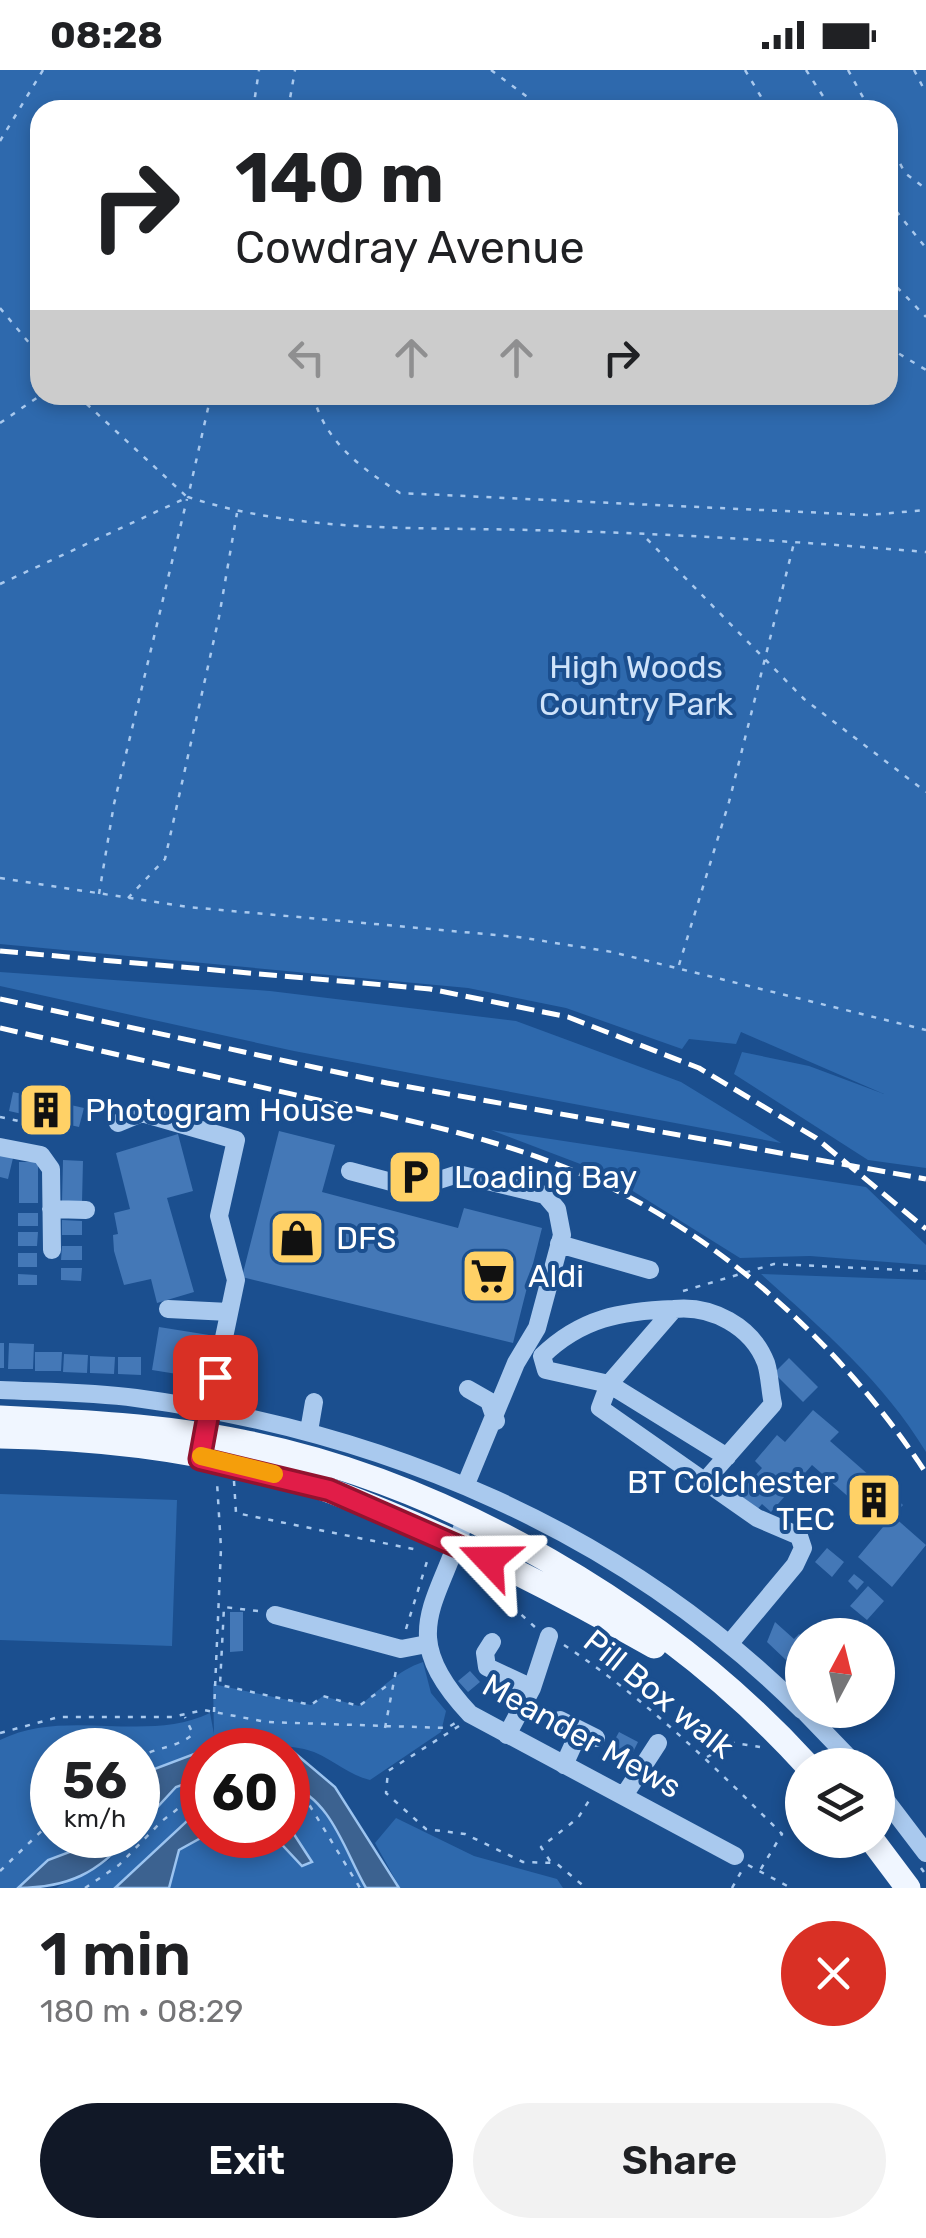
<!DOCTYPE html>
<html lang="en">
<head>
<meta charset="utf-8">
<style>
	:root { --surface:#fff; --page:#f2f2f2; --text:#202124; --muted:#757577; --accent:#111827 }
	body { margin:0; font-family:Rubik,sans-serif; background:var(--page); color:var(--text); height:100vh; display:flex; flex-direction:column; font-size:38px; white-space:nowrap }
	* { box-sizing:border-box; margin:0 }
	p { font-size:32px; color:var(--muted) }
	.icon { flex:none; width:55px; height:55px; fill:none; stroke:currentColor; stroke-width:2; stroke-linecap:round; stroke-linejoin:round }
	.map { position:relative; height:1818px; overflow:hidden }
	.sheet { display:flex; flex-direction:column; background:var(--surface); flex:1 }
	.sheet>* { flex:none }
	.guide { position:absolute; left:30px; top:30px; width:868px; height:305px; border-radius:30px; box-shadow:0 5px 15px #0003; background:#fff; color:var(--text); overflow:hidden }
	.needle { width:65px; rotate:7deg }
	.controls { position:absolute; left:785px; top:1548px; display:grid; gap:20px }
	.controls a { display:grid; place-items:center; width:110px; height:110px; border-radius:50%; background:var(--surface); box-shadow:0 5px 15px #0003; font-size:50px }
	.speed { position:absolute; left:30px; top:1658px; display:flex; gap:20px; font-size:50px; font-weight:700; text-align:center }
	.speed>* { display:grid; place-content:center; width:130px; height:130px; border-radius:50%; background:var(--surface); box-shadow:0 5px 15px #0003; line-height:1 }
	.speed small { font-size:25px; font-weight:400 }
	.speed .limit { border:15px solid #d22; background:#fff; color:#111 }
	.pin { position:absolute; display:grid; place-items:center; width:85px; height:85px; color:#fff; margin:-42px; border-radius:20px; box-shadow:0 5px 15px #0006 }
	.me { position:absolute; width:110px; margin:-55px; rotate:293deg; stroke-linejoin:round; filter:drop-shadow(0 0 8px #0008) }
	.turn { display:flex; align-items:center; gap:35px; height:210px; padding:0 40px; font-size:45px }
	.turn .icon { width:130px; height:130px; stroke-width:2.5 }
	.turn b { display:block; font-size:70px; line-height:85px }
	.lanes { display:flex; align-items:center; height:95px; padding:0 40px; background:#0003; justify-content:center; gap:50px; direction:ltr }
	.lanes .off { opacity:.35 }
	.round { display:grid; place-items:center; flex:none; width:105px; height:105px; border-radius:52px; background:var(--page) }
	.headline { display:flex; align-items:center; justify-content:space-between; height:170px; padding:0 40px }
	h1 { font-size:60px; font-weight:600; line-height:75px }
	.cta { display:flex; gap:20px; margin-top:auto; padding:20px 40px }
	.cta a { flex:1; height:115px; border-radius:60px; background:var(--accent); color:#fff; font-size:40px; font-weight:600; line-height:115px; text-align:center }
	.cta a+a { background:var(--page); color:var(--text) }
	.status { display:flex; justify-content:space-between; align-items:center; height:70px; padding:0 50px; background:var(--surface); direction:ltr }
	.status svg { height:28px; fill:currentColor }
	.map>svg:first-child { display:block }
</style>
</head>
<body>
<div class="status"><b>08:28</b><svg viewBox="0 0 49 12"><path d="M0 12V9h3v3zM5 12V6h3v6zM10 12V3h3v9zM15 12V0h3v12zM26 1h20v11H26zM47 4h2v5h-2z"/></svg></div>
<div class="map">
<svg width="926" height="1818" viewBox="0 0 926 1818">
	<rect width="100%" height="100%" fill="#1b4f8f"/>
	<!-- green -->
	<path fill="#2e69ad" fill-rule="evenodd" d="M0,0H926V1098L868,1090L734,1004L742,982L809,996L884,1024L741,962L736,974L689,969L682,979L566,938L468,918L0,874ZM40,40H888V325H40Z
		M0,902L270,921L516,951L681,1012L781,1073L294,981L0,916Z
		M491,1060L866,1117L926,1175V1195L810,1186L740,1188L604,1103Z
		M761,1204L926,1210V1382C885,1313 820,1257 761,1204Z
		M0,1424L177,1430L172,1576L0,1570Z
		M423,1592L431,1623L446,1641L441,1662L370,1710C349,1705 335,1691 314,1682C272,1666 167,1679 138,1713V1680H52V1765H93L83,1777L48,1790L18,1818H0V1670C66,1637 145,1674 210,1643L214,1664L213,1614L311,1635L323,1626L359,1636C380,1620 398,1600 423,1592Z
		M202,1708V1765H288V1714C332,1730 344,1780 366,1818H56L109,1790L131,1765H138V1758L176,1717Z
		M396,1748L474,1786L557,1809L563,1818H400L375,1773Z"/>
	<!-- water -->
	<path fill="#3c6290" stroke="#9cc4f0" stroke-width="2.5" d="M259,1676L290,1679L335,1717L399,1818H366C344,1780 332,1730 288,1714V1680H205Z
		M202,1681V1708L176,1717L138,1758V1713L149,1701Z
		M202,1746L206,1765L179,1780L169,1818H115L188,1750Z
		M288,1755L312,1792L302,1796L273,1765H288Z
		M93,1765H131C98,1803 68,1818 18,1818L48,1790L83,1777Z"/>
	<!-- building -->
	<path fill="#4478b7" d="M13,1022L84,1038L79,1057L9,1041Z
		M279,1061L335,1075L322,1122L458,1158L464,1138L542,1158L513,1273L242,1207Z
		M178,1064L193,1121L167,1128L194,1222L157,1233L151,1209L124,1215L114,1181L113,1165L118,1164L114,1143L130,1139L116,1083Z
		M0,1085L13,1088L8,1109L0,1107Z
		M63,1090L83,1091L82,1132H62Z
		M19,1092H38V1133H19Z
		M18,1143H38V1156H18Z
		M62,1150L82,1151V1165H62Z
		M18,1162H38L37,1176H18Z
		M62,1176H82V1190H61Z
		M18,1183H37V1197H18Z
		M61,1198H82L81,1211L61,1210Z
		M18,1204L37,1205V1215H18Z
		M159,1257L209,1265L202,1308L152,1300Z
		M0,1273H4V1298H0Z
		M9,1273L34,1274L33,1299H8Z
		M35,1282H62L61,1301H35Z
		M64,1284L88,1285L87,1303L63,1302Z
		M90,1286L115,1287L114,1304L90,1303Z
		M118,1287H141V1305L118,1304Z
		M789,1288L818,1317L803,1332L774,1303Z
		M813,1340L839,1362L830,1371L903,1435L893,1446L926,1475L892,1517L858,1487L883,1457L812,1395L771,1442L762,1434L756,1441L738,1425L762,1398L755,1391L777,1365L785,1372Z
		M827,1478L844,1492L832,1507L815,1492Z
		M854,1504L864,1512L857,1520L848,1511Z
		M868,1516L884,1531L867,1550L850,1536Z
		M230,1542H243V1581L230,1582Z
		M775,1552L794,1569L799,1564L802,1566L786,1590L767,1572Z
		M802,1578V1604L789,1592Z
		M470,1601L480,1612L468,1622L458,1611Z
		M840,1640H865L867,1642L855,1655Z
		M619,1662L638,1672L628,1692L608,1682Z"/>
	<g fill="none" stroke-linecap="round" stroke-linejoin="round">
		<!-- path -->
		<path stroke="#a9c9ee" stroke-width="2.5" stroke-dasharray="5 8" stroke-linecap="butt" d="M491,0L545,40
			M745,0L769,40
			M806,0L832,40
			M848,0L870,40
			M914,0L926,23
			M253,40L259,0
			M288,40L295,0
			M0,71L43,0
			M888,71L905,103L926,119
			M888,131L926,178
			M888,208L926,247
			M0,238L40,286
			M888,277L926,300
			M77,325L186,426
			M211,325L188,427C298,463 415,457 529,460C661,463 794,471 926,482
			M313,325C325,372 361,398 400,423L868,445L926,440
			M0,353L41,325
			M647,469L804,629L926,722
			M0,514L186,428
			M0,808L188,837L518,867L612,882L926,960
			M99,824L114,734L187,429
			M128,828L165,789L219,547L237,443
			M679,895L729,732L794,473
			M0,1047L48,1057L44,1071
			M683,1221L774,1194L926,1201
			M234,1411L236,1443L418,1480
			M483,1510L536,1558
			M258,1541L224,1537L220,1615L311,1635L323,1626L359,1636L392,1612
			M406,1559L429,1485
			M564,1575C646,1629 714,1696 782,1764L759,1802
			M214,1642L221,1478L217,1412
			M459,1656L388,1701L386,1723L426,1759L465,1764L523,1792L556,1793L586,1818
			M385,1658L397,1595
			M0,1663L59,1647H172L204,1640L266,1652L447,1658L457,1652
			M707,1687L734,1673L760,1677
			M138,1688C155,1677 178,1678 193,1664L185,1647
			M288,1721L310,1736L360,1818
			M550,1791L541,1777L578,1748L590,1729
			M748,1795L791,1818
			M921,1798L926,1805
			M0,1801L52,1751
			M85,1818L119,1795L162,1751L202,1720
			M732,1818L741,1802"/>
		<!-- minor -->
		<path stroke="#a9c9ee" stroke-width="18" d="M118,1053L142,1043L236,1070L219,1146L236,1210L207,1349
			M0,1077L41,1085L51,1099L52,1180
			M350,1101L414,1118L458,1104L545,1125L557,1139L562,1165L537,1258L516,1293L466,1414
			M51,1139L86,1140
			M559,1174L650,1200
			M168,1239L229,1242
			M674,1239C621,1241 581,1248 542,1286L546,1300L609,1314L727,1387
			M468,1319L489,1331L496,1351
			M0,1320C45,1322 92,1322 136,1328C386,1362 621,1460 802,1640
			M309,1361L314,1332
			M706,1410L773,1334C770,1321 770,1306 766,1293C752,1256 711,1235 674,1239L609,1314L600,1338L757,1448L799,1466L803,1478L795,1495L730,1573
			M465,1449C439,1535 394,1563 470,1644L735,1786
			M275,1545L401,1579L427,1574
			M492,1572L485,1583L487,1597L532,1618
			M803,1640L856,1695
			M560,1650L596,1668
			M507,1665L532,1618L549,1566
			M564,1695L580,1660
			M878,1720L926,1783
			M625,1724L658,1673"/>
		<!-- major -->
		<path stroke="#f0f6ff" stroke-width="25" d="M0,1348C81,1352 162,1356 242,1372C449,1413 666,1540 807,1695
			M0,1366C109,1368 228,1382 331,1421C442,1462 551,1517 654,1576
			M872,1770L908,1818"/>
		<!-- rail -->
		<path stroke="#fff" stroke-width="5" stroke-dasharray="18 8" stroke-linecap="butt" d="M0,881L430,919L568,947L699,998L816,1068L926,1159
			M0,929L387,1013L926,1109
			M0,958C106,982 212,1006 318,1030C407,1050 497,1068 581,1104C721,1164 843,1277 926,1403"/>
	</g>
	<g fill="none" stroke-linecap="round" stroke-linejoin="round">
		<!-- route casing -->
		<g stroke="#92132f" stroke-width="25">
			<path id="route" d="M215,1307L200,1389L329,1420L489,1490"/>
		</g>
		<!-- route -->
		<use href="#route" stroke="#e11d48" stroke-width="18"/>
		<!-- slow -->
		<path stroke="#f59e0b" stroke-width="18" d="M201,1386L274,1404"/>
	</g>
	<!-- icons -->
	<defs>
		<g id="building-square" transform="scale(2.875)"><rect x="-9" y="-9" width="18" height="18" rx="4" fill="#ffd166" stroke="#1b4f8f"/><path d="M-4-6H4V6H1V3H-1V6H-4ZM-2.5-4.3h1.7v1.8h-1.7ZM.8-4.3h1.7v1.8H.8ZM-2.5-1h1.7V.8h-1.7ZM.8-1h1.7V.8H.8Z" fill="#111"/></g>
		<g id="parking-square" transform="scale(2.875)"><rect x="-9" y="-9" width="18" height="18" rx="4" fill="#ffd166" stroke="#1b4f8f"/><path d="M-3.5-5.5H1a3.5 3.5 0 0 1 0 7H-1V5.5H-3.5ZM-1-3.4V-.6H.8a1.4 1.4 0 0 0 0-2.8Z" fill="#111"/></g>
		<g id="shop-square" transform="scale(2.875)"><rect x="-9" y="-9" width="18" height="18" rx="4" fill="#ffd166" stroke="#1b4f8f"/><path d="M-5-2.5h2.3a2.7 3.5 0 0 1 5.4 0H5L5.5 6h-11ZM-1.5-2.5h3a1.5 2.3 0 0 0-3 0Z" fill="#111"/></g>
		<g id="supermarket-square" transform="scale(2.875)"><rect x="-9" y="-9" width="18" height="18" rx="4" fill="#ffd166" stroke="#1b4f8f"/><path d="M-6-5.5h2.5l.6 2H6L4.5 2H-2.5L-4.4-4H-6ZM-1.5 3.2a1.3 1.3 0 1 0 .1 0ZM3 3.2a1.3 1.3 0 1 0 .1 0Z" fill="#111"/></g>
	</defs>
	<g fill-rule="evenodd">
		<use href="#building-square" x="46" y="1040"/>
		<use href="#parking-square" x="415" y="1107"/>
		<use href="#shop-square" x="297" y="1168"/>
		<use href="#supermarket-square" x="489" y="1206"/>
		<use href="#building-square" x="874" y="1430"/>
	</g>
	<g text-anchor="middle" stroke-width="8" stroke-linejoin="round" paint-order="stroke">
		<!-- park labels -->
		<g font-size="32" fill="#cfe3fa" stroke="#1b4f8f">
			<text x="636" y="608">High Woods<tspan x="636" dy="37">Country Park</tspan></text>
		</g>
		<!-- poi labels -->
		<g font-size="32" fill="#fff" stroke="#1b4f8f" text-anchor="start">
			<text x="85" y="1051">Photogram House</text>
			<text x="454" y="1118">Loading Bay</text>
			<text x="336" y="1179">DFS</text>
			<text x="528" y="1217">Aldi</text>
			<text x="835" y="1423" text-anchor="end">BT Colchester<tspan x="835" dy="37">TEC</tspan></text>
		</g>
		<!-- street labels -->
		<g font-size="32" fill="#fff" stroke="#1b4f8f">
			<text transform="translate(659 1624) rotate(39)" y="11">Pill Box walk</text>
			<text transform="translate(582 1666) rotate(29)" y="11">Meander Mews</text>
		</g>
	</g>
</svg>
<div class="controls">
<a><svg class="needle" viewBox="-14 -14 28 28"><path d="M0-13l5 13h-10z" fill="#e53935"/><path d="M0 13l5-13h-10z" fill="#757577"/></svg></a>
<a><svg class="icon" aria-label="layers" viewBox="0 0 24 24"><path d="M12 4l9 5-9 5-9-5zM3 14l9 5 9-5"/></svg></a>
</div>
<div class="speed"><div>56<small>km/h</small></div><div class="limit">60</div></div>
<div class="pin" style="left:215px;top:1307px;background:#d93025"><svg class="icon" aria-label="arrive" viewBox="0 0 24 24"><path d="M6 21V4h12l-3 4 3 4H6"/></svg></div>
<svg class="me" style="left:489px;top:1490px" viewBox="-20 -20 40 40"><path d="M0-17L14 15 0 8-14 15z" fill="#e11d48" stroke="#fff" stroke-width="4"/></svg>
<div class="guide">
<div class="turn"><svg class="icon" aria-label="right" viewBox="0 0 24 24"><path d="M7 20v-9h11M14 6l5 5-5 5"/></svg><div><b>140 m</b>Cowdray Avenue</div></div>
<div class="lanes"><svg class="icon off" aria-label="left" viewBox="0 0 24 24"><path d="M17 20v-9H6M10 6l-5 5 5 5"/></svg><svg class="icon off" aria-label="ahead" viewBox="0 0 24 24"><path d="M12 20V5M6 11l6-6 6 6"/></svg><svg class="icon off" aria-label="ahead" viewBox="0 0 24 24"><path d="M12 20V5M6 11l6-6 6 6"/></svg><svg class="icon" aria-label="right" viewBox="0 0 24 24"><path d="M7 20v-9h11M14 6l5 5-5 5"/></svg></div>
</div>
</div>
<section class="sheet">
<div class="headline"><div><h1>1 min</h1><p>180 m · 08:29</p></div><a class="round" style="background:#d93025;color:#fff"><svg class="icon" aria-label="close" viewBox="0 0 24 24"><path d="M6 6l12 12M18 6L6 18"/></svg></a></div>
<div class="cta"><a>Exit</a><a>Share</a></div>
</section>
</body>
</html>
